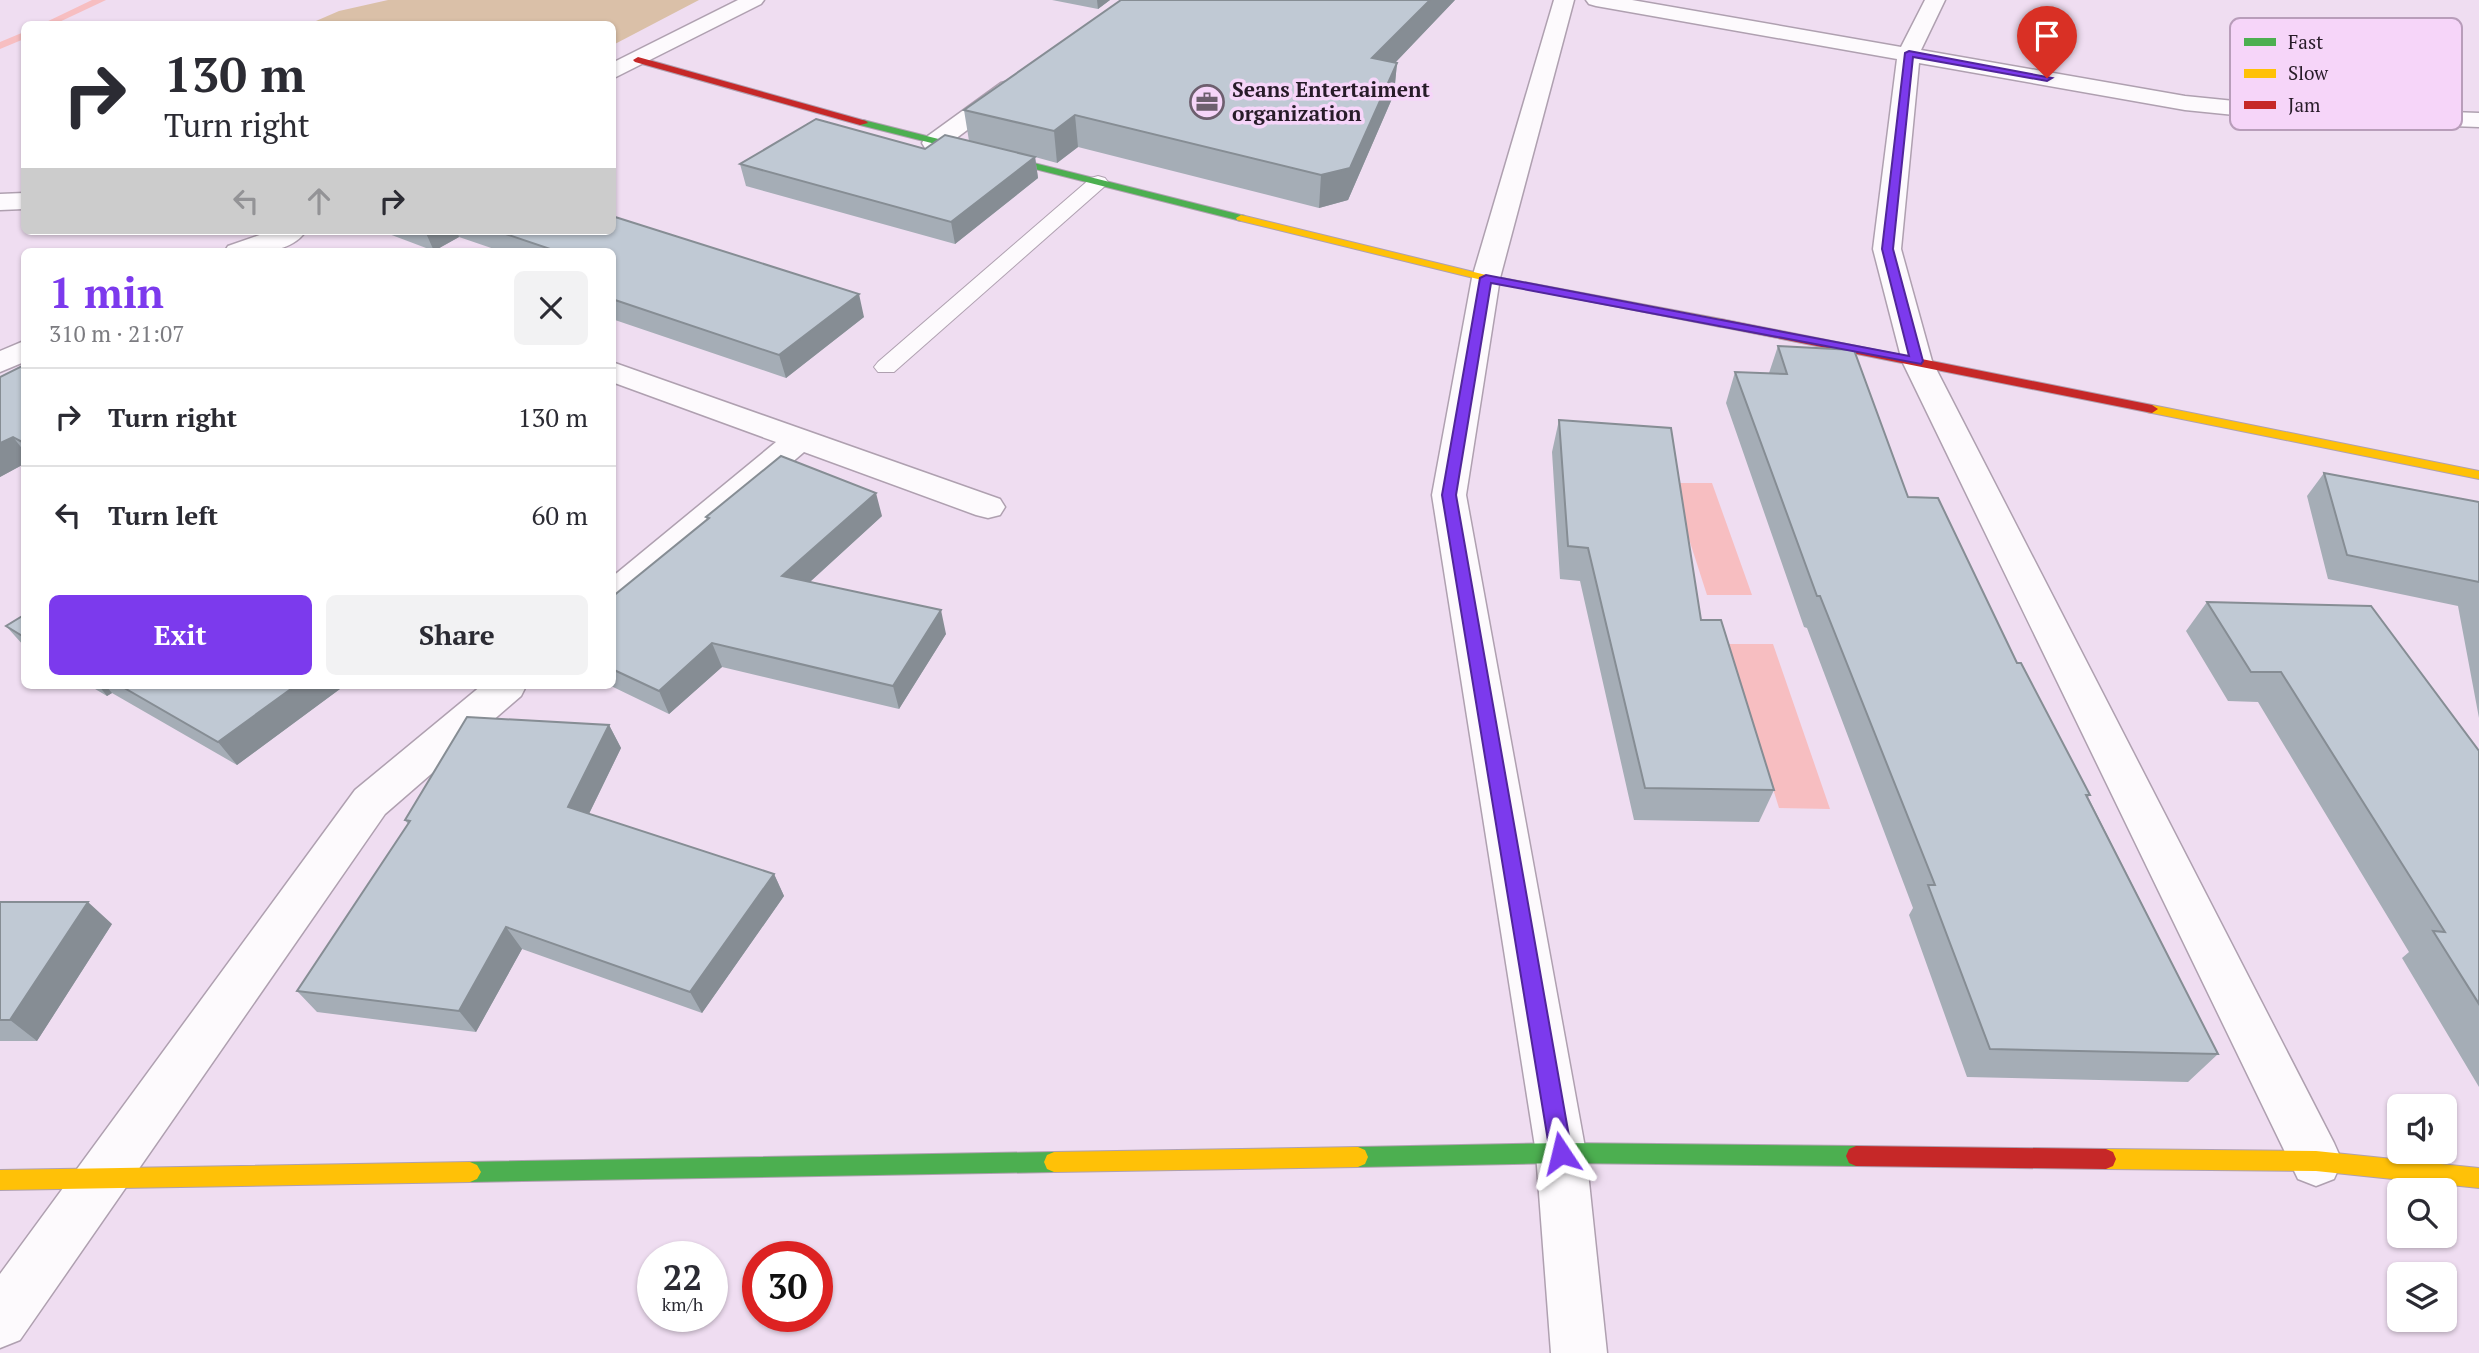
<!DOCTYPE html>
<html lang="en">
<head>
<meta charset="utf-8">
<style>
	:root { --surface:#fff; --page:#f2f2f3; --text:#2b2b33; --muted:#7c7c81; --line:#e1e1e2; --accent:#7c3aed }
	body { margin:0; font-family:"PT Serif",serif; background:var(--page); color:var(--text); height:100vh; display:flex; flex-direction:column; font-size:26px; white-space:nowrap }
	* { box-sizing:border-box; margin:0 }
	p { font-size:23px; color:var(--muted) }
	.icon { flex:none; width:38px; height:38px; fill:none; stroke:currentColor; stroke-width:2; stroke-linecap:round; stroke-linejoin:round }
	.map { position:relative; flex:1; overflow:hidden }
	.drawer { position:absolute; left:21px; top:248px; width:595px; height:441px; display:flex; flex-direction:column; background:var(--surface); border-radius:10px; box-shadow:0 2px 5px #0004 }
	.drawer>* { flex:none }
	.guide { position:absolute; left:21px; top:21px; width:595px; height:214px; border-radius:10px; box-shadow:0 2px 5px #0004; background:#fff; color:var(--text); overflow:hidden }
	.controls { position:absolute; left:2387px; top:1094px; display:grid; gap:14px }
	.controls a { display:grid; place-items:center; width:70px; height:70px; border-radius:10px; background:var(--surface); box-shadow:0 2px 5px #0004; font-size:35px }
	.speed { position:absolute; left:637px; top:1241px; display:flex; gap:14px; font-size:35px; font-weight:700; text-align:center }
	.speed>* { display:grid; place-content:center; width:91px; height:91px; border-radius:50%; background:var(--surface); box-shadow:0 2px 5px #0004; line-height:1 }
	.speed small { font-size:18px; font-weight:400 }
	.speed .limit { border:10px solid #d22; background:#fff; color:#111 }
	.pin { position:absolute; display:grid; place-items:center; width:60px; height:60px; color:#fff; margin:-72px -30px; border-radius:50% 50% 50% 0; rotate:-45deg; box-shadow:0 0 7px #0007 }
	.pin .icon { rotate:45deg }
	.me { position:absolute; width:77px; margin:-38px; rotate:350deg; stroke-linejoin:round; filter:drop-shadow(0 0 5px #0008) }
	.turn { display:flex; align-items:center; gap:24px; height:147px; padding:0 28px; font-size:32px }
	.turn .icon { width:91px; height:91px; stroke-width:2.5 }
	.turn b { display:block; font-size:49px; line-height:60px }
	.lanes { display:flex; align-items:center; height:66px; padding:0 28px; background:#0003; justify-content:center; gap:35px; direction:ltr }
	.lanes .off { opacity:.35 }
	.round { display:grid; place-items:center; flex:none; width:74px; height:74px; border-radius:10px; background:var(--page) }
	.headline { display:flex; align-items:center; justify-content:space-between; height:119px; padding:0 28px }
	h1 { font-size:42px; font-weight:700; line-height:52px; color:var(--accent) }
	.primary-button { display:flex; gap:14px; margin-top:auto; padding:14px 28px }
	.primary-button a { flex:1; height:80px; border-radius:10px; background:var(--accent); color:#fff; font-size:28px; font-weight:700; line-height:80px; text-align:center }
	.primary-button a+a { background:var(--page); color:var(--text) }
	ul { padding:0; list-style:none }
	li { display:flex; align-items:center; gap:21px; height:98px; padding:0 28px; border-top:2px solid var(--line) }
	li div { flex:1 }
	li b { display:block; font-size:26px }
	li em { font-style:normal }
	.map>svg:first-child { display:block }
</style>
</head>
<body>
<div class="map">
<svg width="2479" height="1353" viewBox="0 0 2479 1353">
	<rect width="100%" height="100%" fill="#efddf1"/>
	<!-- forest -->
	<path fill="#dac0a8" d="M388,0H699L613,45L612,24H309L339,11Z"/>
	<!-- water -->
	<path fill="#f7bec1" d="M1671,483H1712L1752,595H1707Z
		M1728,644H1773L1830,809L1779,808Z"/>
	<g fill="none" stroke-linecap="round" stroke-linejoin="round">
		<!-- stream -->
		<path fill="#f7bec1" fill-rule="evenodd" d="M92,0H106L55,24H42Z
			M24,32V39L0,49V42Z"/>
		<!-- lane casing -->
		<g stroke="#afa0b0" stroke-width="2">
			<path id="lane" d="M1098,176L1105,178L1108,182L1105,186L894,372H878L874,367L878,362L1091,178Z"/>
		</g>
		<!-- street casing -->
		<g stroke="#afa0b0" stroke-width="3">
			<path id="street" d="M738,0H764L761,4L612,79V63Z
				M1554,0H1574L1500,278L1466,495L1586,1153L1607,1353H1551L1536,1153L1432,495L1472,278Z
				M1586,0H1632L1901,47L1925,0H1945L1921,50L2185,96L2284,106L2479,113V127L2284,120L2185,110L1919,63L1901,249L1932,361L2334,1143L2342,1161L2334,1179L2316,1186L2298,1179L1902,361L1873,249L1897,59L1596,6L1589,4Z
				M1009,81L1017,83L1021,88L1017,93L943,148L934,150L925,148L922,143L925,138L1001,83Z
				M24,193V209L0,210V194Z
				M271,231H306C289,256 250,252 224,252L228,246Z
				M24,341V362L0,372V351Z
				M612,362L1000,499L1005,507L1000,515L988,518L976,515L804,452L625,606L612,609V577L776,442L612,382Z
				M481,686H526L521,696L385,814L20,1340L0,1348V1274L355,790Z"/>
		</g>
		<!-- fast casing -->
		<g stroke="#afa0b0" stroke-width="2">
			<path id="fast" d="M863,120L1245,216L1246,218L1241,221L860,125V121Z
				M1561,1143L1856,1146L1863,1149L1866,1156L1863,1163L1856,1166L1561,1163L1358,1167L1351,1164L1348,1157L1351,1150L1358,1147Z
				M1054,1152L1061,1155L1064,1162L1061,1169L1054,1172L470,1182L463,1179L459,1172L463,1165L470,1162Z"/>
		</g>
		<!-- slow casing -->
		<g stroke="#afa0b0" stroke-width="2">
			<path id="slow" d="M1241,215L1486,275L1721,319L1727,323L1721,327L1486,281L1237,220L1236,218Z
				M2152,405L2479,471V479L2147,412L2146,409Z
				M1358,1147L1365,1150L1368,1157L1365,1164L1358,1167L1054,1172L1047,1169L1044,1162L1047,1155L1054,1152Z
				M2106,1149L2316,1151L2479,1168V1188L2316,1171L2106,1169L2099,1166L2096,1159L2099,1152Z
				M470,1162L477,1165L481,1172L477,1179L470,1182L0,1190V1170Z"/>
		</g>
		<!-- jam casing -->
		<g stroke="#afa0b0" stroke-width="2">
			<path id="jam" d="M638,57L866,121L868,123L860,125L635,62L633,60Z
				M1721,319L2152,405L2158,409L2152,413L1717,326L1715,323Z
				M1856,1146L2106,1149L2113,1152L2116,1159L2113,1166L2106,1169L1856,1166L1849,1163L1846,1156L1849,1149Z"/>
		</g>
		<!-- lane -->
		<use href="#lane" fill="#fdfafd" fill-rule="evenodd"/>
		<!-- street -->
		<use href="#street" fill="#fdfafd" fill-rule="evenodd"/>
		<!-- fast -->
		<use href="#fast" fill="#4caf50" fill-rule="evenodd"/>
		<!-- slow -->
		<use href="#slow" fill="#ffc107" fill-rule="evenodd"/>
		<!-- jam -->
		<use href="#jam" fill="#c62828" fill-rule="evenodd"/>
	</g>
	<!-- wall -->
	<path fill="#a5adb6" d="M1052,0H1110L1098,9Z
		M1455,0L1395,63H1397L1394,94L1348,200L1319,208L1078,147L1057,163L1035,157L1038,178L955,244L746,186L740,164L925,149L969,141L964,110Z
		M381,231H612L864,317L786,378L612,319V252H503L459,237L434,251Z
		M1778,346L1908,497L2017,663L2090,795L2088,797L2218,1054L2188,1082L1967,1077L1909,915L1913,908L1807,628L1804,627L1726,403L1735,372L1769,373Z
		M24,365V464L0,477V377Z
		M1559,420L1701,620L1774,790L1759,822L1634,820L1580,581L1560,579L1552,452Z
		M2324,473L2479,502V718L2458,606L2328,579L2307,496Z
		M882,516L810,582L946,634L899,709L722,667L669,714L611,686H612V597L707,520L706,517Z
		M2207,602L2479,751V1087L2402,958L2409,952L2258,702L2228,701L2186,631Z
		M24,615V646L6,626Z
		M90,686H344L237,765L112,693L107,696Z
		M609,725L621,748L589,814L774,874L784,896L702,1013L522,949L476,1032L317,1012L297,991L408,824L405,820Z
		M0,902L112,924L37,1041H0Z"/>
	<!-- shaded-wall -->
	<path fill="#868d94" d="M1097,0H1110L1098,9Z
		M1430,0H1455L1370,89L1372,58Z
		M1397,63L1394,94L1348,200L1319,208L1321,175Z
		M1075,115L1078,147L1057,163L1054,131Z
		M1035,157L1038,178L955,244L951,222Z
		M425,231H457L459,237L434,251Z
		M859,294L864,317L786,378L779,355Z
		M13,437L24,451V464L0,477V443Z
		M876,493L882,516L790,600L782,576Z
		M941,610L946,634L899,709L893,686Z
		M712,643L722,667L669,714L659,691Z
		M99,686H106L112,693L107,696Z
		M295,686H344L237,765L218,742Z
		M609,725L621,748L581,830L568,807Z
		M774,874L784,896L702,1013L690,992Z
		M88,902L112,924L37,1041L10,1020Z
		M506,927L522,949L476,1032L459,1011Z"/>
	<!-- building -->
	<path fill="#c0c9d4" stroke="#868d94" stroke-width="2" d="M1121,0H1430L1372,58L1397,63L1350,168L1321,175L1075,115L1054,131L964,110Z
		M816,119L925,149L945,135L1035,157L951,222L740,164Z
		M612,216L859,294L779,355L612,299V252H559L497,231H612Z
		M1778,346L1854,350L1908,497L1938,498L2017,663H2021L2090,795H2086L2218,1054L1990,1049L1928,885H1935L1820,596H1817L1735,372L1787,374Z
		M24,365V443L13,437L0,443V377Z
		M1559,420L1671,428L1701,620H1721L1774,790L1645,788L1588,548L1568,546Z
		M781,456L876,493L782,576L941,610L893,686L712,643L659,691L612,669V597L709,518L706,517Z
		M2324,473L2479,502V582L2347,555Z
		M2207,602L2371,606L2479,751V1004L2433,931L2445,932L2281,672H2251Z
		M24,615V637L6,626Z
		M121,686H295L218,742Z
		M467,717L609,725L568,807L774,874L690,992L506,927L459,1011L297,991L410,821L405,820Z
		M0,902H88L10,1020H0Z"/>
	<!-- route -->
	<path fill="#7c3aed" stroke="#51269a" stroke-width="2" d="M1909,51L2052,78L2047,81L1913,57L1893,249L1923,361L1921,364L1491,283L1456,495L1572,1153L1568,1161L1561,1164L1554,1161L1550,1153L1442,495L1480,278L1486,275L1909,356L1882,249L1905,53Z"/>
	<!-- icons -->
	<defs>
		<g id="office-ring" transform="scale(1.75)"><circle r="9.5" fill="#f6d5f9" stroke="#6d5f6e" stroke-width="1.5"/><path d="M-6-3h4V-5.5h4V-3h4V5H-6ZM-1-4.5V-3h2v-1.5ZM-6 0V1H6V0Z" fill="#6d5f6e"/></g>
	</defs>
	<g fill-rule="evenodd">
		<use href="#office-ring" x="1207" y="102"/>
	</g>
	<g text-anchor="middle" stroke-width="7" stroke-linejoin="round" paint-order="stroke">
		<!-- far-poi labels -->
		<g font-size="21" font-weight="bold" fill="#271b28" stroke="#f6d5f9" text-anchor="start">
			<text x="1232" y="97">Seans Entertaiment<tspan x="1232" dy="24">organization</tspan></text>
		</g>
	</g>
	<!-- legend -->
	<rect x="2230" y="18" width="232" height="112" rx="10" fill="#f6d5f9" stroke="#b89dba" stroke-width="2"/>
	<rect x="2244" y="38" width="32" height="8" fill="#4caf50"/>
	<rect x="2244" y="69" width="32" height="9" fill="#ffc107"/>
	<rect x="2244" y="101" width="32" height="8" fill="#c62828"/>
	<g font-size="19" fill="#271b28">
		<text x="2288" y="49">Fast</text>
		<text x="2288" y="80">Slow</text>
		<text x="2288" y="112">Jam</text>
	</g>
</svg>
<div class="controls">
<a><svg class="icon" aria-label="sound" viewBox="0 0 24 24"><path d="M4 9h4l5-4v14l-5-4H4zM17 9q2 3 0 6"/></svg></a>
<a><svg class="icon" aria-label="search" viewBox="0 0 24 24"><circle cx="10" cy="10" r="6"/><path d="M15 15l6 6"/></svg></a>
<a><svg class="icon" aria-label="layers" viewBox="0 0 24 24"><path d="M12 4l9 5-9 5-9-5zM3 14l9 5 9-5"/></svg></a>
</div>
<div class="speed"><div>22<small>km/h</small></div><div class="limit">30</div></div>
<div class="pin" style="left:2047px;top:78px;background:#d93025"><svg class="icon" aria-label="arrive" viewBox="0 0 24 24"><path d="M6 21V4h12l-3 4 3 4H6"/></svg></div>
<svg class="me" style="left:1561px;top:1153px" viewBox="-20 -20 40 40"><path d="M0-17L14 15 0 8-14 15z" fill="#7c3aed" stroke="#fff" stroke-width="4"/></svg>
<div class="guide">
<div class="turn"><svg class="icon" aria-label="right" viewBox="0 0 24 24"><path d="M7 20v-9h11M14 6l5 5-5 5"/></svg><div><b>130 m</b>Turn right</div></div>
<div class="lanes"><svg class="icon off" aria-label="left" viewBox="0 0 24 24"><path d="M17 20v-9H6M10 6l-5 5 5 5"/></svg><svg class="icon off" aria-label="ahead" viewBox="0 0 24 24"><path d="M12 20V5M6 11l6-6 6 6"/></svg><svg class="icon" aria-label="right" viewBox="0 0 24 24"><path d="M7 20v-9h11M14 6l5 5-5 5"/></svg></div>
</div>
<section class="drawer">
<div class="headline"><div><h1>1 min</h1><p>310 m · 21:07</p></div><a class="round"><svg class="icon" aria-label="close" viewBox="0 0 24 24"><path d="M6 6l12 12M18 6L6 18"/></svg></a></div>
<ul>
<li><svg class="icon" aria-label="right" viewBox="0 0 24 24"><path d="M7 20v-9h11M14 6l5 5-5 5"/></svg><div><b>Turn right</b></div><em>130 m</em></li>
<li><svg class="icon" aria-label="left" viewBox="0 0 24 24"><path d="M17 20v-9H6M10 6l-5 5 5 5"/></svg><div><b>Turn left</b></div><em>60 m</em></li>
</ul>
<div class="primary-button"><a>Exit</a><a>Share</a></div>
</section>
</div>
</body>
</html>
